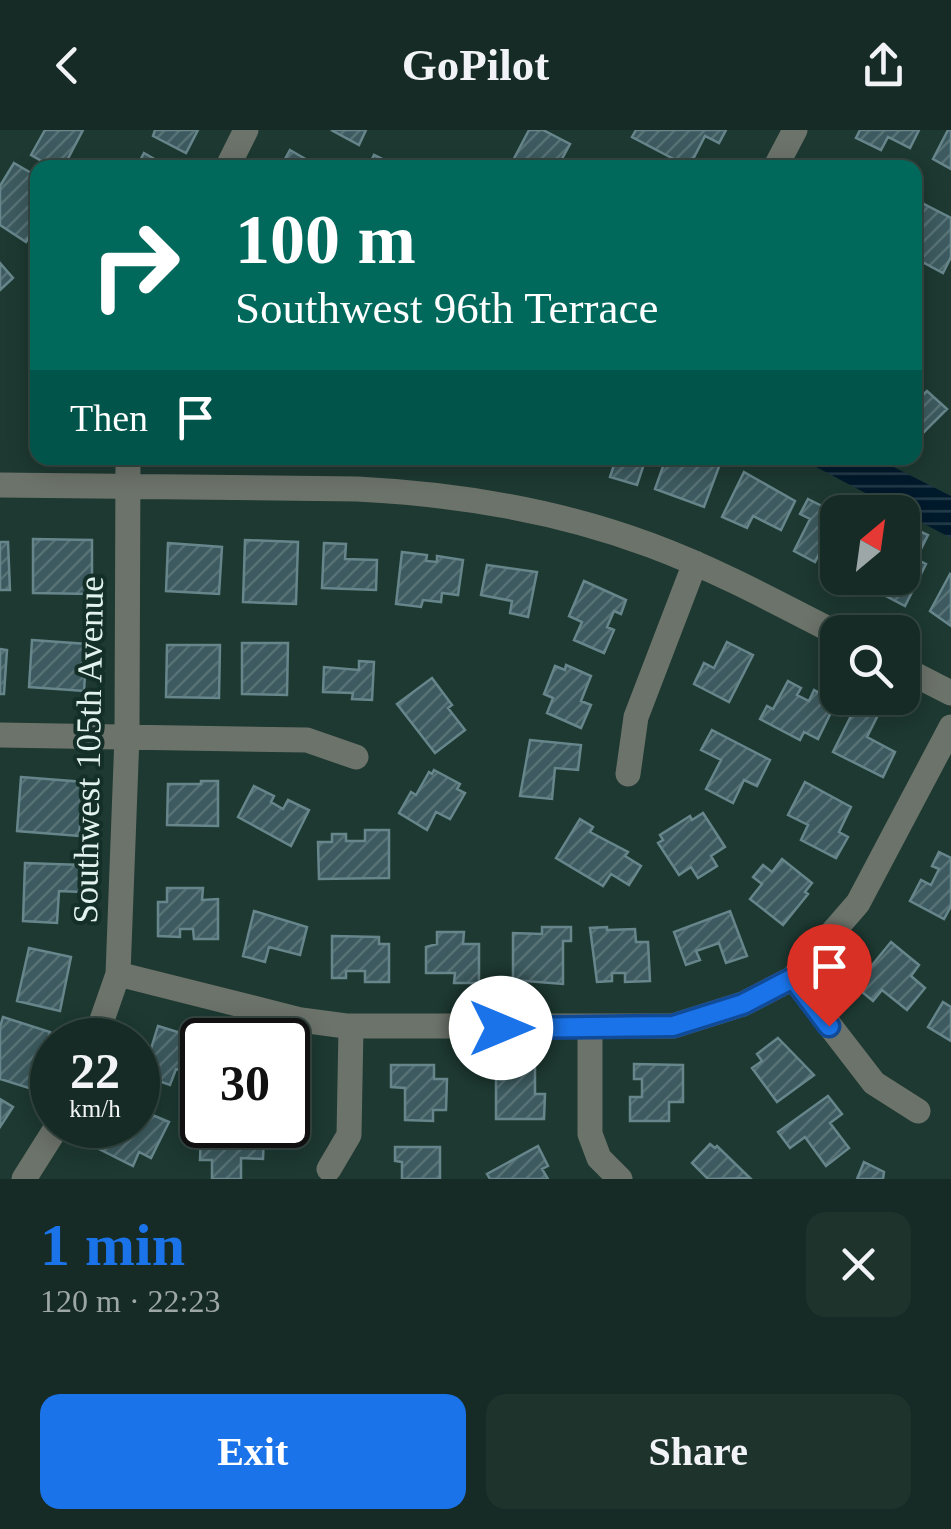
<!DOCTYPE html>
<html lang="en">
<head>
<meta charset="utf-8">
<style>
	:root { --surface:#162b25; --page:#1f332d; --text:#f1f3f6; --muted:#9ea7a7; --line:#354742; --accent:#1a73e8 }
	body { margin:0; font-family:"Times New Roman",serif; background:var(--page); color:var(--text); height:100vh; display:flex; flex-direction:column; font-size:38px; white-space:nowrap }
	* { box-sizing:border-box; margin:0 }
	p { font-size:32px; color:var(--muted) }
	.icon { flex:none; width:55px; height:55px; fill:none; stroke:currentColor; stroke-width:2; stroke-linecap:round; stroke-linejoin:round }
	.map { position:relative; height:1049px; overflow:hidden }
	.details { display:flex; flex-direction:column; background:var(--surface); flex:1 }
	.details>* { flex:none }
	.guide { position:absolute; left:30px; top:30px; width:892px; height:305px; border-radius:20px; box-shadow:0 5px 25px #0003,0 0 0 2px var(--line); background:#00695c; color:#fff; overflow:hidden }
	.needle { width:65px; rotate:29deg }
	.fabs { position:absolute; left:820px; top:365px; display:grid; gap:20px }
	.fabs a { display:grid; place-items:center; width:100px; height:100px; border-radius:20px; background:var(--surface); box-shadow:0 5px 25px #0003,0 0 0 2px var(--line); font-size:50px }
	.speed { position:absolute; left:30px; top:888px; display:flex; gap:20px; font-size:50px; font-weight:700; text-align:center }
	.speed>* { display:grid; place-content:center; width:130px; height:130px; border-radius:50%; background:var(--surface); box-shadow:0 5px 25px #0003,0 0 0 2px var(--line); line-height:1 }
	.speed small { font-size:25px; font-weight:400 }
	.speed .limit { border:5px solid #111; border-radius:15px; background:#fff; color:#111 }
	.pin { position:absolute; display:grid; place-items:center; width:85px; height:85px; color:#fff; margin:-102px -42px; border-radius:50% 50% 50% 0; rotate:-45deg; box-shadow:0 0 10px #0007 }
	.pin .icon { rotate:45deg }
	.me { position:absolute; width:110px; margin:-55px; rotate:90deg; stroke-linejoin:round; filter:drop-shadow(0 0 8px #0008) }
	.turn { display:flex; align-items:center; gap:35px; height:210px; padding:0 40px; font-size:45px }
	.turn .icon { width:130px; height:130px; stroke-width:2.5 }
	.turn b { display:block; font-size:70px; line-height:85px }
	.then { display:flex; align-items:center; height:95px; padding:0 40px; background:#0003; gap:20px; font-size:38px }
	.round { display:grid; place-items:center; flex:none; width:105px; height:105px; border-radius:20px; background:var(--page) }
	.headline { display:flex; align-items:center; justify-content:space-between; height:170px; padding:0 40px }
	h1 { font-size:60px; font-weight:600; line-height:75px; color:var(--accent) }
	.action { display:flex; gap:20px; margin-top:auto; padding:20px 40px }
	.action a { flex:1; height:115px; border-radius:20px; background:var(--accent); color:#fff; font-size:40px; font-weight:600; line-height:115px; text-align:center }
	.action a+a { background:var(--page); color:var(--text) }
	header { display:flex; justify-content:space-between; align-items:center; height:130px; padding:0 40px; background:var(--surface); font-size:45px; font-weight:600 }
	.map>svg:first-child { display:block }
</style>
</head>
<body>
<header><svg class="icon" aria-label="back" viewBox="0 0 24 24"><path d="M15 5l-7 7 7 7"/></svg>GoPilot<svg class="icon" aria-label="share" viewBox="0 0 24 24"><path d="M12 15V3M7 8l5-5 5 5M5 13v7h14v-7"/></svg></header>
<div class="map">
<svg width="951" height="1049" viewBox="0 0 951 1049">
	<defs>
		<pattern id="water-rules" width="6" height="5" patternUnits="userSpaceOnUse" patternTransform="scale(2.5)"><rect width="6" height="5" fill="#001a2c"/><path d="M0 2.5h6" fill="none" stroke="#253c4b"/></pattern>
		<pattern id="building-hatch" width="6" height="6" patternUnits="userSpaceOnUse" patternTransform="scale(2.5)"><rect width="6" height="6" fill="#3c5a5f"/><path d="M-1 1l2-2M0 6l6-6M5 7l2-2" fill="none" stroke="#587276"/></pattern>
	</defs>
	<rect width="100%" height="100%" fill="#1d3931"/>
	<!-- water -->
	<path fill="url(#water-rules)" d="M799,328H876L951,366V408Z"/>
	<!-- building -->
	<path fill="url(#building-hatch)" stroke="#67868c" stroke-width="2.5" d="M45,0H83L63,38H54L31,25Z
		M155,0H198L186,23L153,6Z
		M331,0H366L359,15Z
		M529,0H543L570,14L557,38H509Z
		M636,0H726L719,13L705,6L689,37L632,7Z
		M860,0H919L910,18L888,7L881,20L856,8Z
		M948,0H951V39L933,29Z
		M290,20L321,38H280Z
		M144,23L170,38H136Z
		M374,25L397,36V38H368Z
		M14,33L38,47V93L26,112L0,95V56Z
		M922,73L951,88V127L943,143L915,128V87Z
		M0,133L13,148L0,160Z
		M921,261L924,264L927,261L947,279L919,307L915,303V262L918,265Z
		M602,328H646L637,355L610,347L615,332Z
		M666,328L699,331L703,328L720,334L704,377L655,359Z
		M744,342L795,371L781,400L753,386L747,398L722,387Z
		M808,369L838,384V440L822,432L826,423L821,420L815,432L794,421L810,389L800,384Z
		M902,393L928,405L916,429L926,434L905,476L886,466L888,463L858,449L902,448Z
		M33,409L92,410V464L33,463Z
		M245,410L298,412L296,474L243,472Z
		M0,412H8L10,460H0Z
		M168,413L222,417L219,464L166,461Z
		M324,413L346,414L345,429L377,430L376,460L322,458Z
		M402,422L427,425L426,431L437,432V426L463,430L458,465L442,463L441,472L423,470L421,477L396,474Z
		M487,435L537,442L528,487L510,483L512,471L481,465Z
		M950,444L951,445V496L930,481Z
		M584,451L626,470L621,484L614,481L607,497L614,500L604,523L574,510L582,492L569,486Z
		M32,510L87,514L84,561L29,557Z
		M727,512L753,525L729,572L694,554L704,533L714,538Z
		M242,513H288L287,565L242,564Z
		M167,515H220L219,568L166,567Z
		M0,519L7,520L4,564H0Z
		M359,531L374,532L372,570L352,569L353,563L323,562L324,537L359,540Z
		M566,535L591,546L581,571L591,575L581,598L547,583L553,568L544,564L555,536L565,540Z
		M432,548L452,575L448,578L465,600L435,623L397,574Z
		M788,551L801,558L797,565L809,571L814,560L836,572L818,609L804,602L800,610L760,589L767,576L773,579Z
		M856,576L877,587L867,607L895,622L883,647L833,622Z
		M712,600L770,630L757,656L744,650L733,673L706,659L721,630L701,620Z
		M530,610L581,615L578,640L555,638L552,669L520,666Z
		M434,640L460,654L457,659L465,663L450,689L436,682L427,700L399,683L411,662L416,665L429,642L432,644Z
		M21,647L84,652L79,706L17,701Z
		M201,651H218V696L167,695L168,654H201Z
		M805,652L851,677L839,702L848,707L836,728L801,710L808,695L788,685Z
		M254,656L274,666L271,672L283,679L288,670L309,680L291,716L238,687Z
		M703,683L725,717L711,726L717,736L698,748L691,737L679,745L658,713L663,710L660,705L690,686L692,690Z
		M580,689L593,697L590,702L628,722L625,726L641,736L629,755L611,744L603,756L556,728Z
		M365,700H389V748L319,749L318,712H332V704H346V711H365Z
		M939,722L951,728V776L944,789L910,771L921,750L931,755L939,739L932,736Z
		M782,729L812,753L805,762L808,764L783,795L750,769L762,754L753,747L763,735L772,742Z
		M25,733L82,735L81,762L59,761L57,793L23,791Z
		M167,758H203L202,770L218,769V809H194L193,799H180V807L158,806V772H167Z
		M254,781L307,797L300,825L269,817L265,832L243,826Z
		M730,781L747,826L726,833L719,813L696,821L700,830L686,835L674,802Z
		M542,797H571V811H563V854L513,850V803L542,804Z
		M607,797V800L635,799L636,812H648L650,851L625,852V843H612V851L597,852L590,798Z
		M437,802H464L463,814H479V853H454L455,843H426V817L437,814Z
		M332,806L379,807V814H389V852H365V841H346V848H332Z
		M891,812L919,835L911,846L925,858L907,880L882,860L873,871L855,856Z
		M29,818L71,827L60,881L17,871Z
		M943,872L951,877V911L928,897Z
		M3,887L50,902L32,959L0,949V897Z
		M158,896L184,904L183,914L191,916L183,941L176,939L170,955L138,944L140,919L150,922Z
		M778,908L814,945L777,972L752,938L762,931L757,924Z
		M288,925H301L307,984H288Z
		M634,934L683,935V972H669V991H630V967H642V949H634Z
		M391,935H434V949H447L446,980H433V991L405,990V958L391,957Z
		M496,936H535V964H545L544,989H496Z
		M828,966L842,984L830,993L849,1018L826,1036L805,1007L790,1018L778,1002Z
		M0,969L13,977L0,997Z
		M138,979L169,992L151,1028L139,1022L133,1036L97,1018L108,997L116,1001L119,995H138Z
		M201,1003L264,1005L263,1029L241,1028V1049H212V1030H200Z
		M710,1014L715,1018L717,1016L750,1048L708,1049L692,1033Z
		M538,1016L548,1036L542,1039L548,1049H490L487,1044Z
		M395,1017H440V1049H402V1032L395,1031Z
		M864,1032L884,1042L883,1049H857Z"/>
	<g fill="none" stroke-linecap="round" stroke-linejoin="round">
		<!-- minor -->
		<path stroke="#6c736a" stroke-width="25" d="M227,38L246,0
			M775,38L795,0
			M0,355L357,359C457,364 556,380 650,415C715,439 776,472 838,504
			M902,538L951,563
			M0,605L307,610L356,627
			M628,644L636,587L695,433
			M118,844L301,890L346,896H673L743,874L793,848L858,773L951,597
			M793,848L874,953L918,981
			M590,898V1004L599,1028L620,1049
			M95,910L118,844L127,606L128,328
			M329,1039L349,1005L351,897
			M24,1049L58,995"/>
	</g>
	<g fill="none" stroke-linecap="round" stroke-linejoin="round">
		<!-- route casing -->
		<g stroke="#114b97" stroke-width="25">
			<path id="route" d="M501,898L673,896L743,874L793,848L829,896"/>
		</g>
		<!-- route -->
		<use href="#route" stroke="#1a73e8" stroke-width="18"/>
	</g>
	<g text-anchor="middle" stroke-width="8" stroke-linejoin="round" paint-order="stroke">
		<!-- street labels -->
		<g font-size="35" fill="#e2f2ed" stroke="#132f27">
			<text transform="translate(88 620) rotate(-89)" y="12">Southwest 105th Avenue</text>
		</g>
	</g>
</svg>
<div class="fabs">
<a><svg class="needle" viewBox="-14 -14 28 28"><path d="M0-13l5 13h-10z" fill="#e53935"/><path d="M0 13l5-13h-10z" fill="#9ea7a7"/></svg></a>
<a><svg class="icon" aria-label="search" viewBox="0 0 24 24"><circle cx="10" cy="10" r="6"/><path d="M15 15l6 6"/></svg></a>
</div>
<div class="speed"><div>22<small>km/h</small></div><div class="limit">30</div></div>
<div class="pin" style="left:829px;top:896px;background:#d93025"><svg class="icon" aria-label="arrive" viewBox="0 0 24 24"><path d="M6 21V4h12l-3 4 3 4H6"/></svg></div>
<svg class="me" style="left:501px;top:898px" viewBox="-20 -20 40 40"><circle r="19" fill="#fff"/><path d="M0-13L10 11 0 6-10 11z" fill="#1a73e8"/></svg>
<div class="guide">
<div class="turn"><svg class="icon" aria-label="right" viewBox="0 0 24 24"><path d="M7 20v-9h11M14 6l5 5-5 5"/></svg><div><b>100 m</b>Southwest 96th Terrace</div></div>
<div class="then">Then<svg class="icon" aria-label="arrive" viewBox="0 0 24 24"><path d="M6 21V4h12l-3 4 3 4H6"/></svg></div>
</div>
</div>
<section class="details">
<div class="headline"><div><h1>1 min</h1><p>120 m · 22:23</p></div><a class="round"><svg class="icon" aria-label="close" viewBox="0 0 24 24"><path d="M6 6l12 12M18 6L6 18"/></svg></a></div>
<div class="action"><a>Exit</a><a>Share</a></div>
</section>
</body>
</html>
